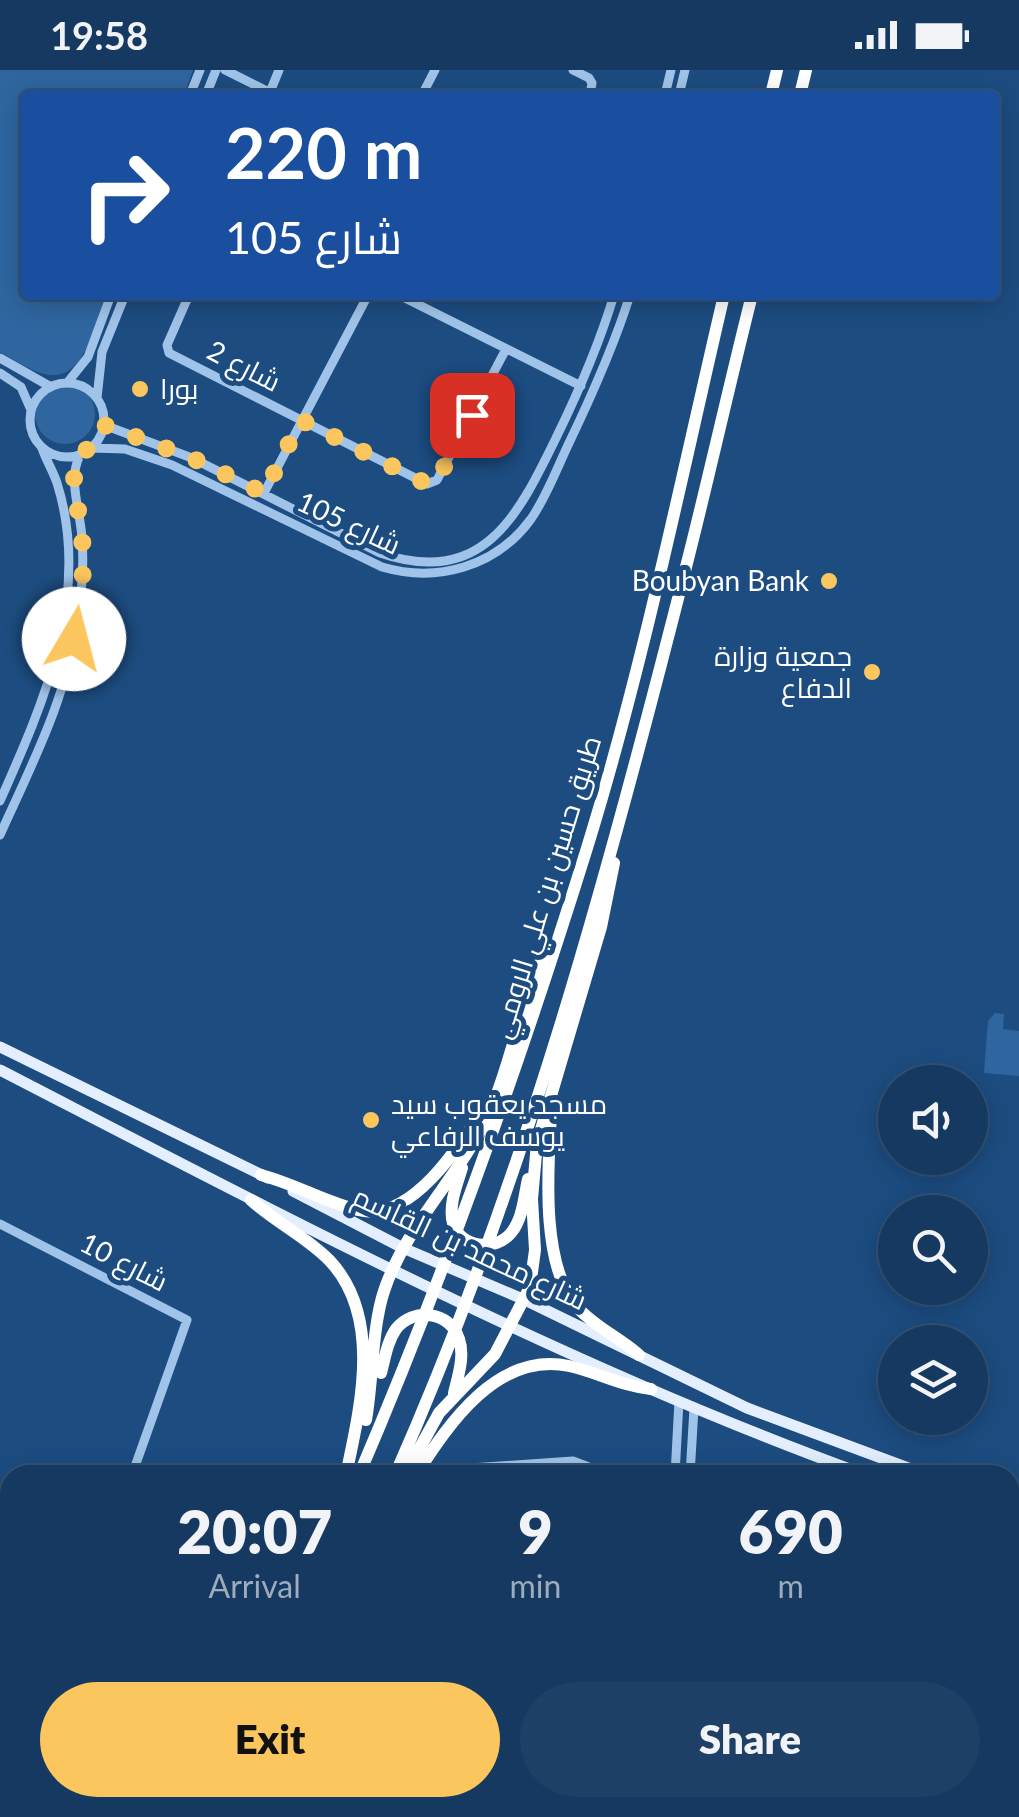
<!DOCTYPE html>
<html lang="en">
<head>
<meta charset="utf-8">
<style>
	:root { --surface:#153960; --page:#1e4066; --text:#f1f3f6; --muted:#9dacbd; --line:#345375; --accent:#fac65d }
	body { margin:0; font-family:Lato,Cairo,sans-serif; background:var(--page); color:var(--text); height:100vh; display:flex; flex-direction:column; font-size:38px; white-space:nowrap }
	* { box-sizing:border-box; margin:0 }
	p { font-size:32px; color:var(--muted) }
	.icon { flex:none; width:55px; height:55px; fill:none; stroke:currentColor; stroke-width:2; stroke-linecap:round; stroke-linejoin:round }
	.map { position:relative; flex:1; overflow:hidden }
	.panel { position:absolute; left:0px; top:1395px; width:1020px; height:352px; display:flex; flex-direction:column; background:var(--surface); border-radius:30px 30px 0 0; box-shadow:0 5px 25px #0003,0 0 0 2px var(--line) }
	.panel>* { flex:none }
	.banner { position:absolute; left:20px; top:20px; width:980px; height:210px; border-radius:10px; box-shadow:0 5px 25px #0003,0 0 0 2px var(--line); background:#1a4fa0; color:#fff; overflow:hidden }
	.buttons { position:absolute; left:878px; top:995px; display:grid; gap:20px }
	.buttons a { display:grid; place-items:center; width:110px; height:110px; border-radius:50%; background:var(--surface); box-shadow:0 5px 25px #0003,0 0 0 2px var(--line); font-size:50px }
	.pin { position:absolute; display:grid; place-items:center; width:85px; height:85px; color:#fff; margin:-42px; border-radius:20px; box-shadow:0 5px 15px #0006 }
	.me { position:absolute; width:110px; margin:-55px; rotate:8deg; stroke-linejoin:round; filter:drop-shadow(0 0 8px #0008) }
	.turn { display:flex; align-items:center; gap:35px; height:210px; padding:0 40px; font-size:45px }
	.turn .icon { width:130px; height:130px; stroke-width:2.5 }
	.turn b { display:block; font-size:70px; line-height:85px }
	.eta { display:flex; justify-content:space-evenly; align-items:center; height:170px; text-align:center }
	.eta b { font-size:60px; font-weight:800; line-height:70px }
	.primary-button { display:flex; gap:20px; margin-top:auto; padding:20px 40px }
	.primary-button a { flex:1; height:115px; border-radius:60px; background:var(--accent); color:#111; font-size:40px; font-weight:800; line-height:115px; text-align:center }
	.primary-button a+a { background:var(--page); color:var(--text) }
	.status { display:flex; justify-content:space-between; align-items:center; height:70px; padding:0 50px; background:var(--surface); direction:ltr }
	.status svg { height:28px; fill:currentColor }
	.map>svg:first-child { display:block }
</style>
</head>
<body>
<div class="status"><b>19:58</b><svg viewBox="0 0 49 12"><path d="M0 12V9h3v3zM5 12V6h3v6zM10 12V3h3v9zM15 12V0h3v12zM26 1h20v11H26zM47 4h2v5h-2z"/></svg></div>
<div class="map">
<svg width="1019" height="1747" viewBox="0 0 1019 1747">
	<rect width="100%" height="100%" fill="#1c4c80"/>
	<!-- green -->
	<path fill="#2f669f" d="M0,0H193L184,25H25V225H106C96,250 86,308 51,305C34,304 15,290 0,282Z
		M35 344a30 30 0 1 1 60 0a30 30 0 1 1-60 0Z
		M995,943L1004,944L1003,959L1019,961V1006L984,1003L988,951Z"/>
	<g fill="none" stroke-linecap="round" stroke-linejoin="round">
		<!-- minor -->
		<path stroke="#a0c4e9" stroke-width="9" d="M225,0L275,25
			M573,0L589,8L592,13L590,25
			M270,22L279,0
			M190,25L200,0
			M206,25L216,0
			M422,25L435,0
			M665,25L671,0
			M679,25L685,0
			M189,225L167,275L169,283L427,414L437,410L506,279
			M399,225L581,316
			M0,288L51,317
			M0,303L21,317L31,340
			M30 350a37 37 0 1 1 74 0a37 37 0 1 1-74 0Z
			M67,313L88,287L111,225
			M97,328L102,282L125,225
			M104,355L192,388L380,483C483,518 518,446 556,368C579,321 599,275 614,225
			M92,378L125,379L172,395L382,497C437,513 496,497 531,449C547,426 557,398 569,373C592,325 614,276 630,225
			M264,423L368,225
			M0,731C44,632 92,524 57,413C53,401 46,390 42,378
			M0,765C32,694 68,625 78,547C82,521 84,495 82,469C81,442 67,410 80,385
			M0,1154L187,1250L132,1405
			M440,1405L456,1399L573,1391L594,1399
			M475,1405L554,1400L643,1405
			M675,1405L679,1331
			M690,1405L694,1338
			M0,1730L10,1733
			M11,1747L14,1738
			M254,1747L261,1741L271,1744
			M369,1747L373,1738
			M519,1747L520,1738
			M890,1747L891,1738"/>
		<!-- major -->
		<path stroke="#e3effe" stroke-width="11" d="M0,977L268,1108
			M0,1000C285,1147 563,1295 866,1405
			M293,1121L403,1178L525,1230L747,1338L927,1405
			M1010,1430L1019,1432
			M1010,1449L1019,1465
			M1010,1611L1019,1485
			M982,1747L983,1738
			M999,1747L1000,1738"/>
		<!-- highway -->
		<path stroke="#fff" stroke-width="12" d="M771,25L777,0
			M800,25L806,0
			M551,1044C548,1097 540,1196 578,1238C595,1257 620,1268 639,1285
			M462,1098C457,1114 448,1136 453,1153C460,1178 495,1182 511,1163C523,1149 524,1126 528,1109
			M261,1105C295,1114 325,1132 358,1140C411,1154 461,1074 485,1036
			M251,1130C275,1152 307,1167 330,1191C383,1248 360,1338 346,1405
			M381,1303C385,1288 387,1272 396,1259C413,1237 450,1241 459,1269C465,1286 458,1306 454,1323
			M366,1350C373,1310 372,1257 384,1221C406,1155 460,1106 489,1044C513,990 520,931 547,878
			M359,1405C448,1197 520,993 587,778C643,597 681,409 724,225
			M395,1405C524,1114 608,805 686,497C709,407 729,316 752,225
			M405,1405L439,1343L495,1284L530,1217L535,1180L532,1129L537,1073L601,857L614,793
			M416,1405C449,1353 498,1281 569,1296C597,1302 621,1316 651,1319
			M207,1747L211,1738
			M240,1747L244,1738"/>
	</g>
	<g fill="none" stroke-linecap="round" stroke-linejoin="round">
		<!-- route -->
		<path stroke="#fac65d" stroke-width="18" stroke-dasharray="0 32.4" d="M74,569C81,536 85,501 82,468C81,445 71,421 75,398C78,380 98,377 104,355L192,388L264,423L301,350L427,414L437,410L472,345"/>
	</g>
	<!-- markers -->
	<g fill="#fac65d" stroke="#1c4c80" stroke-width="4">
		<circle cx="140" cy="319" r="10"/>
		<circle cx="829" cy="511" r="10"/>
		<circle cx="872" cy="602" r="10"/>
		<circle cx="371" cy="1050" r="10"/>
	</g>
	<g text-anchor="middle" stroke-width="10" stroke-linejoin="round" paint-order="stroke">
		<!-- street labels -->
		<g font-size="28" fill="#fff" stroke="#1c4c80">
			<text transform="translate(244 296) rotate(27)" y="10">شارع 2</text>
			<text transform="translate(349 453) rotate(25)" y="10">شارع 105</text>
			<text transform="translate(546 817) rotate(-73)" y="10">طريق حسين بن علي الرومي</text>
			<text transform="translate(470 1178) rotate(25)" y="10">شارع محمد بن القاسم</text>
			<text transform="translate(124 1192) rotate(27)" y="10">شارع 10</text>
		</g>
		<!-- poi labels -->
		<g font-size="28" fill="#fff" stroke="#1c4c80" text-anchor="start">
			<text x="160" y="329">بورا</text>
			<text x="809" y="521" text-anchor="end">Boubyan Bank</text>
			<text x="852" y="596" text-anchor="end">جمعية وزارة<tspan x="852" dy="32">الدفاع</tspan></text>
			<text x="391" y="1044">مسجد يعقوب سيد<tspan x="391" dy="32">يوسف الرفاعي</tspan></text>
		</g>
	</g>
</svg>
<div class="buttons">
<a><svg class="icon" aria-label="sound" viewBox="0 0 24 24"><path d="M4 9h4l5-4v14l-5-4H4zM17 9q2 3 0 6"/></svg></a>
<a><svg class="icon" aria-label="search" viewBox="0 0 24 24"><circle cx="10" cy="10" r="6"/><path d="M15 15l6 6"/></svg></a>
<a><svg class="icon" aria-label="layers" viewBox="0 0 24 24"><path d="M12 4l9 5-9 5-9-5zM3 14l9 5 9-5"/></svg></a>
</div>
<div class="pin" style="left:472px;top:345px;background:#d93025"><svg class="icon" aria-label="arrive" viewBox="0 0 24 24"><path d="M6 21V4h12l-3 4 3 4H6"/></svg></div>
<svg class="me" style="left:74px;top:569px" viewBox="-20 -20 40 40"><circle r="19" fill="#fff"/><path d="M0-13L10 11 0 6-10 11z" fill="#fac65d"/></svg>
<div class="banner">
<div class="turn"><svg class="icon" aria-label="right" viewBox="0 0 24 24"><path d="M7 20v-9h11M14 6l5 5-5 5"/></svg><div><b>220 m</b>شارع 105</div></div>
</div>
<section class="panel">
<div class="eta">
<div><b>20:07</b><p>Arrival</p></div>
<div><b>9</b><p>min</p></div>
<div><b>690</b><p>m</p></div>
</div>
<div class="primary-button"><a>Exit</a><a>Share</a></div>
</section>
</div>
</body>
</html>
